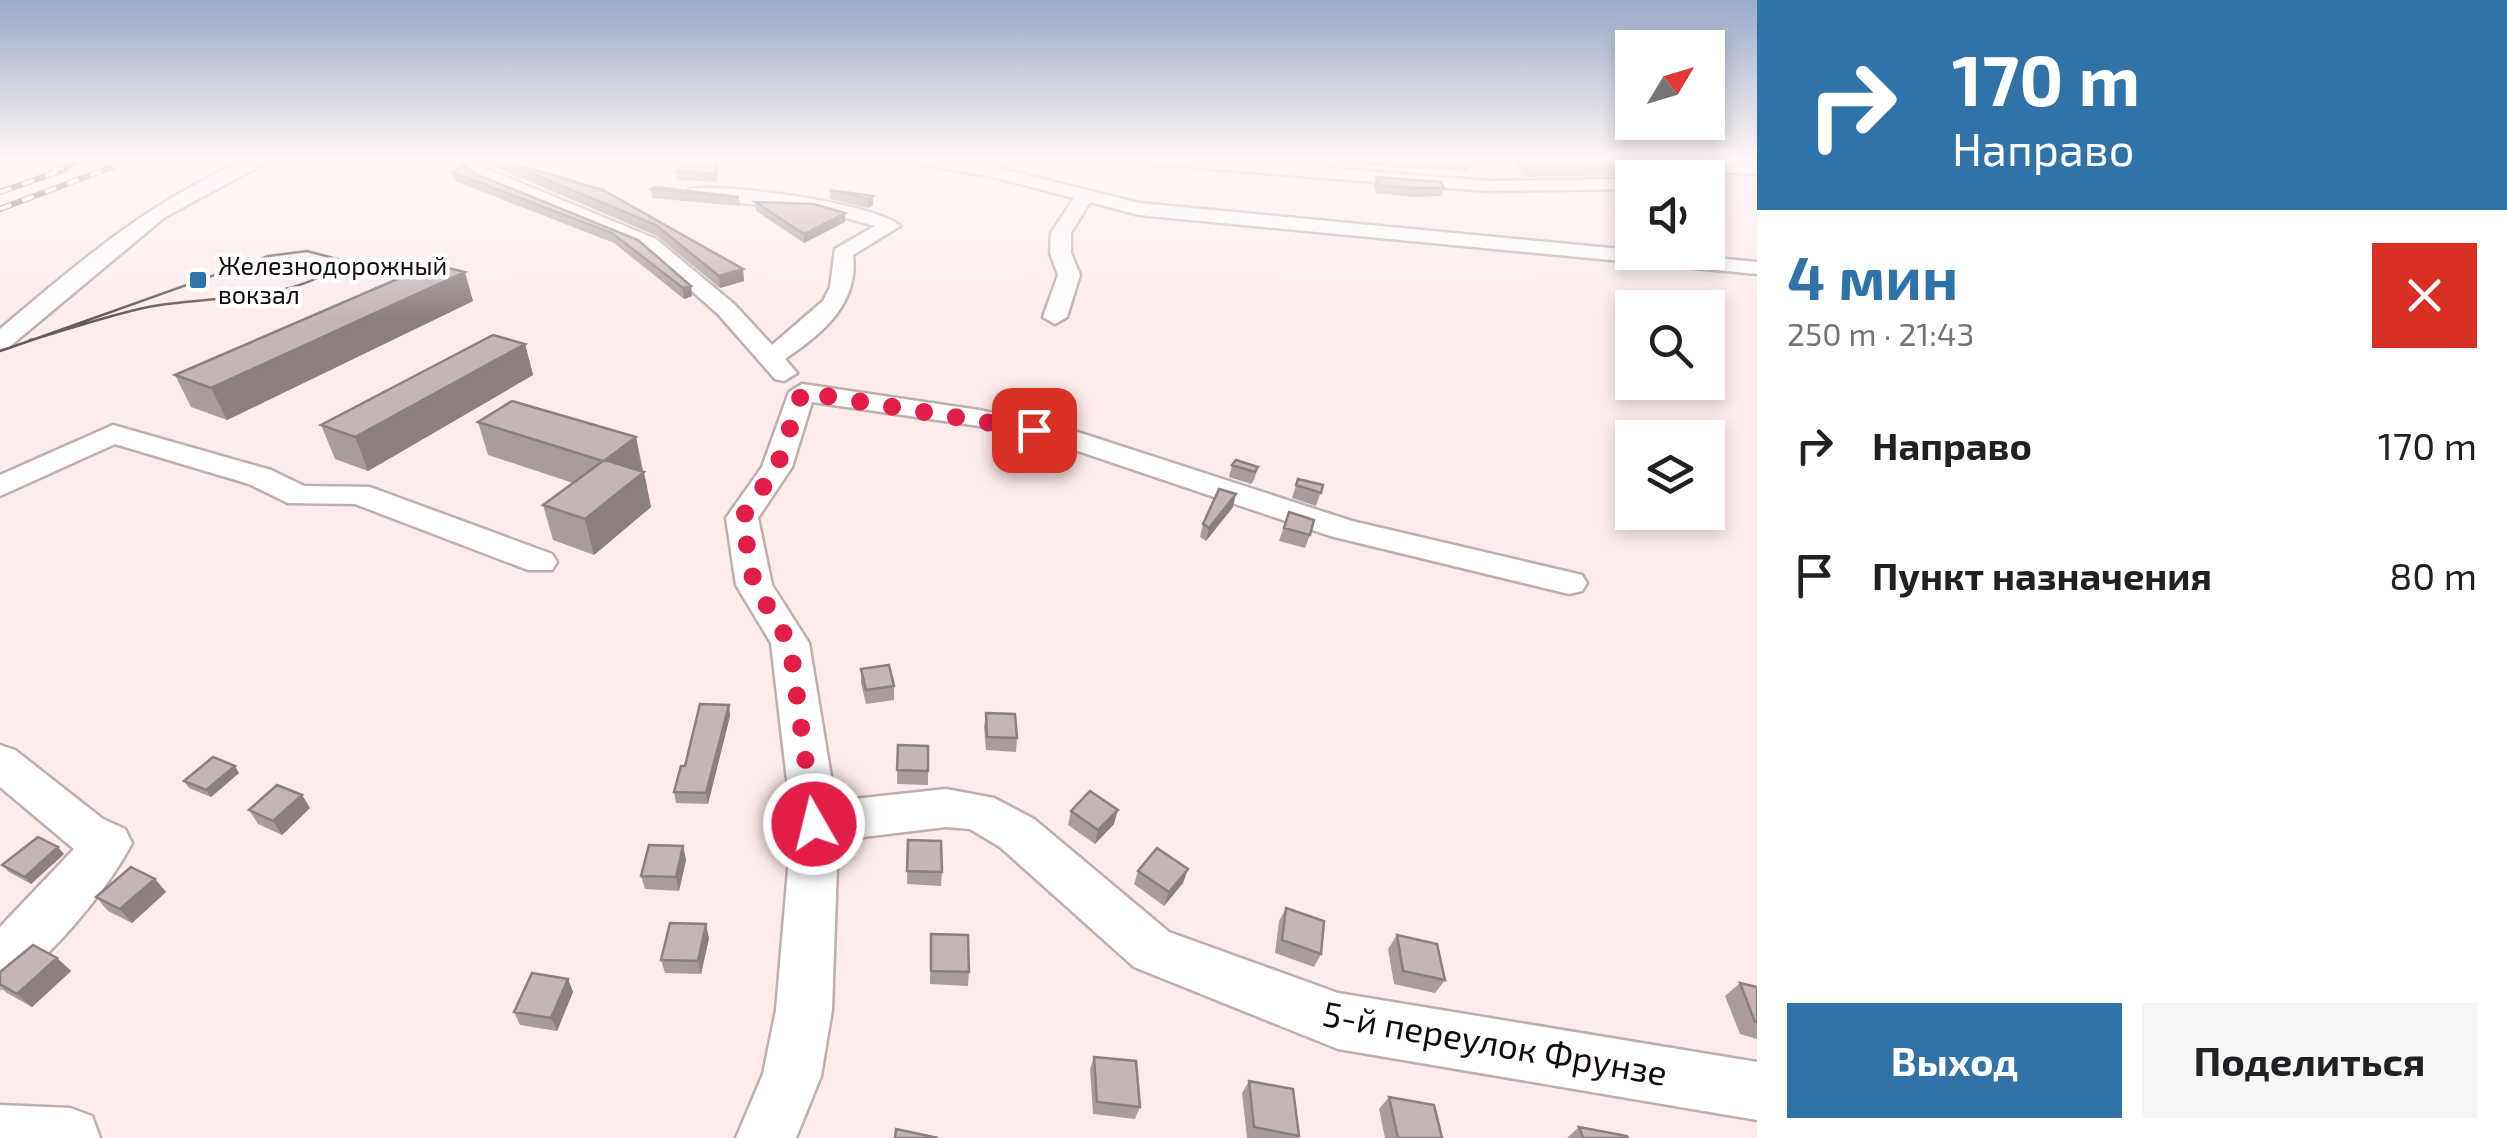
<!DOCTYPE html>
<html lang="ru">
<head>
<meta charset="utf-8">
<style>
	:root { --surface:#fff; --page:#f6f6f6; --text:#202124; --muted:#757577; --accent:#3073a9 }
	body { margin:0; font-family:"Exo 2",sans-serif; background:var(--page); color:var(--text); height:100vh; display:flex; flex-direction:column; font-size:38px; white-space:nowrap }
	* { box-sizing:border-box; margin:0 }
	p { font-size:32px; color:var(--muted) }
	.icon { flex:none; width:55px; height:55px; fill:none; stroke:currentColor; stroke-width:2; stroke-linecap:round; stroke-linejoin:round }
	.map { position:relative; flex:1; overflow:hidden }
	.side { display:flex; flex-direction:column; background:var(--surface); width:750px }
	.side>* { flex:none }
	.top-card { background:#3073a9; color:#fff; overflow:hidden }
	.needle { width:65px; rotate:52deg }
	.buttons { position:absolute; left:1615px; top:30px; display:grid; gap:20px }
	.buttons a { display:grid; place-items:center; width:110px; height:110px; border-radius:0px; background:var(--surface); box-shadow:0 5px 15px #0003; font-size:50px }
	.pin { position:absolute; display:grid; place-items:center; width:85px; height:85px; color:#fff; margin:-42px; border-radius:20px; box-shadow:0 5px 15px #0006 }
	.me { position:absolute; width:110px; margin:-55px; rotate:352deg; stroke-linejoin:round; filter:drop-shadow(0 0 8px #0008) }
	.turn { display:flex; align-items:center; gap:35px; height:210px; padding:0 30px; font-size:45px }
	.turn .icon { width:130px; height:130px; stroke-width:2.5 }
	.turn b { display:block; font-size:70px; line-height:85px }
	.round { display:grid; place-items:center; flex:none; width:105px; height:105px; border-radius:0px; background:var(--page) }
	.overview { display:flex; align-items:center; justify-content:space-between; height:170px; padding:0 30px }
	h1 { font-size:60px; font-weight:700; line-height:75px; color:var(--accent) }
	.cta { display:flex; gap:20px; margin-top:auto; padding:20px 30px }
	.cta a { flex:1; height:115px; border-radius:0px; background:var(--accent); color:#fff; font-size:40px; font-weight:700; line-height:115px; text-align:center }
	.cta a+a { background:var(--page); color:var(--text) }
	ul { padding:0; list-style:none }
	li { display:flex; align-items:center; gap:30px; height:130px; padding:0 30px }
	li div { flex:1 }
	li b { display:block; font-size:38px }
	li em { font-style:normal }
	main { display:flex; flex:1; min-height:0 }
	.map>svg:first-child { display:block }
</style>
</head>
<body>
<main>
<div class="map">
<svg width="1757" height="1138" viewBox="0 0 1757 1138">
	<rect width="100%" height="100%" fill="#feecec"/>
	<g fill="none" stroke-linecap="round" stroke-linejoin="round">
		<!-- minor casing -->
		<g stroke="#bfaeae" stroke-width="5">
			<path id="minor" d="M252,158H275L165,217L9,347L0,349V329C78,263 155,196 252,158Z
				M466,158H482L480,162L489,170L656,239L734,304L772,345L823,301L830,287L835,249L875,226L825,212L695,198L686,193L689,189C723,183 875,203 900,226L853,255C859,304 822,334 785,359L797,373L784,381L775,379L718,314L642,247L477,178L463,163Z
				M884,158H930L994,167L1139,203L1757,262V274L1139,215L1090,202L1071,233V253L1080,275L1067,317L1055,324L1043,317L1058,275L1050,253L1051,233L1074,198L993,177Z
				M1133,158H1205L1488,181L1632,179V189L1488,191L1141,163Z
				M1587,158L1757,164V174L1594,165Z
				M802,384L979,410L1062,427L1352,521L1582,575L1587,583L1582,591L1569,594L1330,536L1054,443L979,426L812,402L792,467L758,518L772,585L809,643L835,801L946,789L994,798L1034,819L1169,932L1338,993L1757,1062V1120L1338,1049L1134,967L1000,847L970,829L946,827L838,840L832,1010L821,1076L796,1138H736L763,1074L776,1010L792,823L771,643L736,585L726,518L762,467L789,392Z
				M113,425L271,470L304,486L370,487L552,554L557,562L552,570H528L355,504L288,503L249,484L115,444L0,496V475Z
				M0,745L15,750L103,819L125,829L132,843C111,885 43,971 0,988V927L74,849L0,787Z
				M0,1105L70,1108L92,1116L100,1138H0Z"/>
		</g>
		<!-- minor -->
		<use href="#minor" fill="#fff" fill-rule="evenodd"/>
		<!-- tram -->
		<path stroke="#665c5c" stroke-width="2.5" d="M307,251L341,260C307,302 201,296 148,307C110,315 72,328 35,339L268,256Z
			M30,340L35,339
			M0,351L35,339"/>
		<!-- rail casing -->
		<g stroke="#665c5c" stroke-width="6">
			<path id="rail" d="M52,171L87,158
				M0,192L66,169
				M0,209L136,158"/>
		</g>
		<!-- rail -->
		<use href="#rail" stroke="#fff" stroke-width="4" stroke-dasharray="12" stroke-linecap="butt"/>
	</g>
	<!-- wall -->
	<path fill="#aa9c9c" d="M486,158H498L603,190L743,269L744,281L720,288L657,236L488,164Z
		M719,158L717,182L677,180L675,171Z
		M955,158H1013L1008,167Z
		M1256,158H1469L1472,164L1469,172Z
		M1511,158H1596L1598,160L1633,167L1629,175L1523,177Z
		M452,172L638,240L692,296L684,299L614,243L455,181Z
		M1376,177L1444,188L1441,196L1413,197L1376,193L1374,186Z
		M651,189L739,197L740,206L652,198Z
		M830,190L873,196V205L868,208L830,199Z
		M755,202L845,222L804,243L756,211Z
		M473,301L227,420L191,407L175,375Z
		M525,344L533,375L368,471L335,459L321,425Z
		M478,422L636,437L651,507L594,555L553,540L543,505L573,483L488,455Z
		M1232,465L1258,467L1254,480L1251,484L1229,477Z
		M1298,479L1323,485L1316,506L1292,498Z
		M1233,507L1206,541L1200,537L1203,524Z
		M1289,512L1310,535L1305,548L1279,541Z
		M861,669L894,686V700L866,704L861,683Z
		M729,705L730,716L708,804L676,803L674,792L685,766Z
		M986,713L1017,738L1016,752L986,750L984,727Z
		M898,745L928,746V785L897,784Z
		M239,773L211,797L189,788L184,781Z
		M302,795L310,808L282,835L258,824L249,810Z
		M1071,811L1114,824L1095,844L1068,825Z
		M908,840L942,872L941,886L907,884Z
		M683,846L686,860L679,891L645,889L641,876Z
		M64,854L31,884L9,872L2,865Z
		M1188,869L1183,883L1164,906L1134,884L1138,871Z
		M155,879L166,892L132,923L108,911L96,897Z
		M1286,908L1321,954L1314,967L1275,953L1279,921Z
		M931,934L969,972L968,986L930,984Z
		M1397,935L1445,980L1435,993L1394,984L1388,949Z
		M709,938L701,974L665,973L661,960Z
		M57,958L71,971L32,1007L7,993L0,987V972Z
		M568,979L573,992L557,1031L520,1025L514,1012Z
		M1740,983L1757,987V1039L1740,1034L1725,996Z
		M1094,1057L1140,1107L1135,1119L1093,1114L1090,1069Z
		M1249,1081L1299,1136L1298,1138H1247L1242,1093Z
		M1389,1097L1442,1138H1385L1379,1109Z
		M1579,1127L1628,1138H1567Z"/>
	<!-- shaded-wall -->
	<path fill="#8b7f7f" d="M873,196V205L868,208V199Z
		M845,213V222L804,243V234Z
		M743,269L744,281L720,288L719,276Z
		M465,272L473,301L227,420L211,388Z
		M691,286L692,296L684,299L683,288Z
		M525,344L533,375L368,471L355,437Z
		M636,437L642,471L605,460Z
		M644,472L651,507L594,555L585,519Z
		M1236,494L1233,507L1206,541L1209,528Z
		M729,705L730,716L708,804L706,793Z
		M235,766L239,773L211,797L206,790Z
		M302,795L310,808L282,835L273,821Z
		M1118,810L1114,824L1095,844L1098,830Z
		M683,846L686,860L679,891L676,877Z
		M58,847L64,854L31,884L25,877Z
		M1188,869L1183,883L1164,906L1169,892Z
		M155,879L166,892L132,923L120,909Z
		M706,924L709,938L701,974L698,961Z
		M57,958L71,971L32,1007L17,994Z
		M568,979L573,992L557,1031L551,1018Z"/>
	<!-- building -->
	<path fill="#c6b5b5" stroke="#8b7f7f" stroke-width="2.5" d="M495,158L603,190L743,269L719,276L656,225Z
		M694,158H717L716,174L675,171Z
		M1387,158H1469L1472,164Z
		M1519,158H1596L1598,160L1628,162L1633,167L1526,168Z
		M466,165L473,173L638,240L691,286L683,288L612,233L452,172Z
		M1376,177L1441,182L1444,188H1416L1379,185Z
		M654,187L739,197L651,189Z
		M830,190L873,196L868,199Z
		M755,202L814,204L845,213L804,234Z
		M432,264L465,272L211,388L175,375Z
		M493,335L525,344L355,437L321,425Z
		M512,401L636,437L605,460L644,472L585,519L543,505L603,461L478,422Z
		M1236,460L1258,467L1255,472L1232,465Z
		M1298,479L1323,485L1321,493L1296,485Z
		M1219,489L1236,494L1209,528L1203,524Z
		M1289,512L1314,520L1310,535L1284,528Z
		M889,665L894,686L866,690L861,669Z
		M700,704L729,705L706,793L674,792L681,766H685Z
		M986,713L1015,714L1017,738L987,737Z
		M898,745L928,746V771L897,770Z
		M213,757L235,766L206,790L184,781Z
		M277,785L302,795L273,821L249,810Z
		M1090,791L1118,810L1098,830L1071,811Z
		M38,837L58,847L25,877L2,865Z
		M908,840L941,841L942,872L907,871Z
		M649,845L683,846L676,877L641,876Z
		M1157,848L1188,869L1169,892L1138,871Z
		M131,867L155,879L120,909L96,897Z
		M1286,908L1324,921L1321,954L1282,940Z
		M670,923L706,924L698,961L661,960Z
		M931,934L968,935L969,972L931,971Z
		M1397,935L1437,944L1445,980L1403,971Z
		M33,945L57,958L17,994L0,984V972Z
		M532,973L568,979L551,1018L514,1012Z
		M1740,983L1757,987V1022H1755Z
		M1094,1057L1136,1061L1140,1107L1097,1102Z
		M1249,1081L1293,1089L1299,1136L1254,1127Z
		M1389,1097L1434,1105L1442,1138H1398Z
		M1579,1127L1627,1136L1628,1138H1583Z
		M896,1129L938,1138H895Z"/>
	<!-- sky -->
	<linearGradient id="sky" x2="0" y2="1"><stop stop-color="#9aaac9"/><stop offset="0.5" stop-color="#fff6f6"/><stop offset="1" stop-color="#fff6f6" stop-opacity="0"/></linearGradient>
	<rect width="1757" height="318" fill="url(#sky)"/>
	<g fill="none" stroke-linecap="round" stroke-linejoin="round">
		<!-- route -->
		<path stroke="#e11d48" stroke-width="18" stroke-dasharray="0 32.4" d="M814,824L790,644L754,584L742,518L777,467L802,392L1034,430"/>
	</g>
	<!-- markers -->
	<rect fill="#3073a9" stroke="#fff" stroke-width="4" x="188" y="270" width="20" height="20" rx="5"/>
	<g text-anchor="middle" stroke-width="9" stroke-linejoin="round" paint-order="stroke">
		<!-- far-poi labels -->
		<g font-size="25" fill="#110b0b" stroke="#fff" text-anchor="start">
			<text x="218" y="275">Железнодорожный<tspan x="218" dy="29">вокзал</tspan></text>
		</g>
		<!-- near-street labels -->
		<g font-size="35" fill="#110b0b" stroke="#fff">
			<text transform="translate(1495 1044) rotate(10)" y="12">5-й переулок Фрунзе</text>
		</g>
	</g>
</svg>
<div class="buttons">
<a><svg class="needle" viewBox="-14 -14 28 28"><path d="M0-13l5 13h-10z" fill="#e53935"/><path d="M0 13l5-13h-10z" fill="#757577"/></svg></a>
<a><svg class="icon" aria-label="sound" viewBox="0 0 24 24"><path d="M4 9h4l5-4v14l-5-4H4zM17 9q2 3 0 6"/></svg></a>
<a><svg class="icon" aria-label="search" viewBox="0 0 24 24"><circle cx="10" cy="10" r="6"/><path d="M15 15l6 6"/></svg></a>
<a><svg class="icon" aria-label="layers" viewBox="0 0 24 24"><path d="M12 4l9 5-9 5-9-5zM3 14l9 5 9-5"/></svg></a>
</div>
<div class="pin" style="left:1034px;top:430px;background:#d93025"><svg class="icon" aria-label="arrive" viewBox="0 0 24 24"><path d="M6 21V4h12l-3 4 3 4H6"/></svg></div>
<svg class="me" style="left:814px;top:824px" viewBox="-20 -20 40 40"><circle r="17" fill="#e11d48" stroke="#fff" stroke-width="3"/><path d="M0-11L8 9 0 5-8 9z" fill="#fff"/></svg>
</div>
<section class="side">
<div class="top-card">
<div class="turn"><svg class="icon" aria-label="right" viewBox="0 0 24 24"><path d="M7 20v-9h11M14 6l5 5-5 5"/></svg><div><b>170 m</b>Направо</div></div>
</div>
<div class="overview"><div><h1>4 мин</h1><p>250 m · 21:43</p></div><a class="round" style="background:#d93025;color:#fff"><svg class="icon" aria-label="close" viewBox="0 0 24 24"><path d="M6 6l12 12M18 6L6 18"/></svg></a></div>
<ul>
<li><svg class="icon" aria-label="right" viewBox="0 0 24 24"><path d="M7 20v-9h11M14 6l5 5-5 5"/></svg><div><b>Направо</b></div><em>170 m</em></li>
<li><svg class="icon" aria-label="arrive" viewBox="0 0 24 24"><path d="M6 21V4h12l-3 4 3 4H6"/></svg><div><b>Пункт назначения</b></div><em>80 m</em></li>
</ul>
<div class="cta"><a>Выход</a><a>Поделиться</a></div>
</section>
</main>
</body>
</html>
